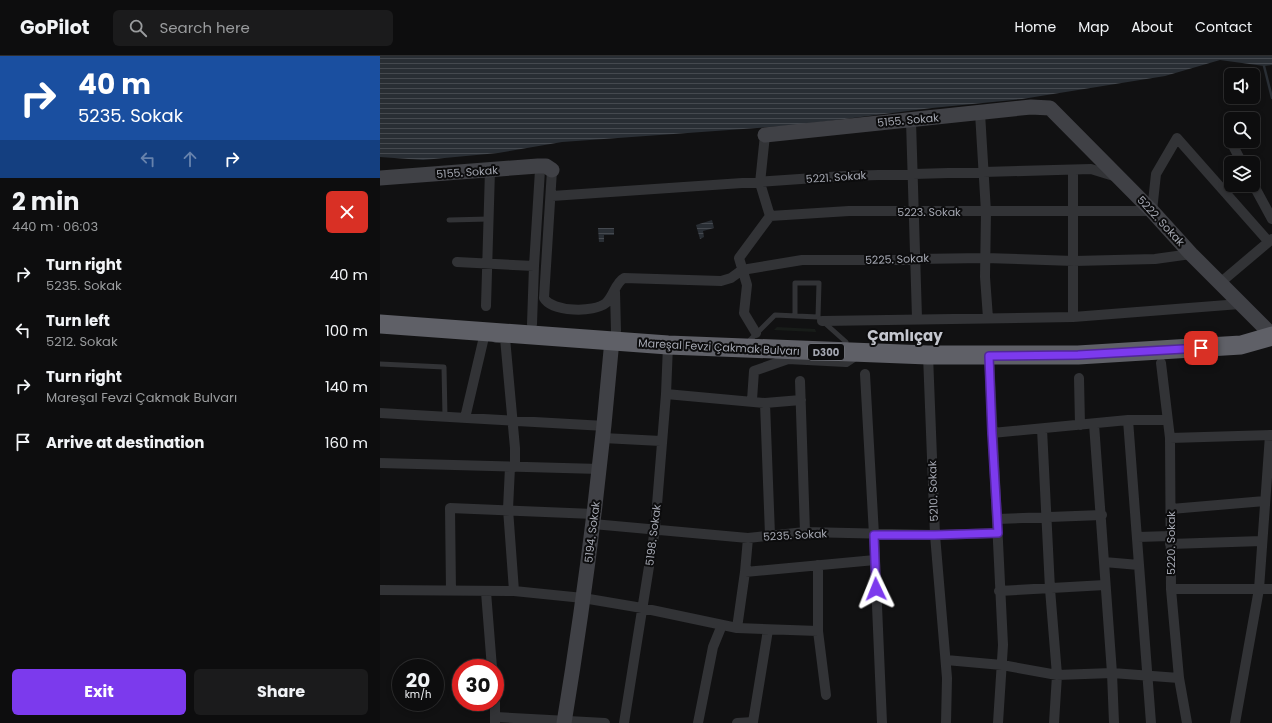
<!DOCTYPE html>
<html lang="en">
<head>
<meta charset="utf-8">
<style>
	:root { --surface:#0d0d0e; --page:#1b1b1c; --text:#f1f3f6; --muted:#9a9c9e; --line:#2d2d2e; --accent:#7c3aed }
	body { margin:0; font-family:Poppins,sans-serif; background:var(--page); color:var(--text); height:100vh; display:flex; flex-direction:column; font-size:15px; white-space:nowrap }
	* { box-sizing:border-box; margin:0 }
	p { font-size:13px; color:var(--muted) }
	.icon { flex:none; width:22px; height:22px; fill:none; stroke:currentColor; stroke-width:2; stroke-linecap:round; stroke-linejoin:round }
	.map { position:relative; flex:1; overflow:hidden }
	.side { display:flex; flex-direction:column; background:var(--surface); width:380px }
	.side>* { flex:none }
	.top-card { background:#1a4fa0; color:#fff; overflow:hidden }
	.tools { position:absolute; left:844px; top:12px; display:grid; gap:8px }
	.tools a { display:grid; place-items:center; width:36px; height:36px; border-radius:6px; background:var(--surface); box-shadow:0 2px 6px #0003,0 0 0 1px var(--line); font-size:20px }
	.speed { position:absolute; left:12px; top:603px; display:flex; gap:8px; font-size:20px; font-weight:700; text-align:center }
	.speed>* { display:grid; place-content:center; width:52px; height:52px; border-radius:50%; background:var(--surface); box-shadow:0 2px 6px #0003,0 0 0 1px var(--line); line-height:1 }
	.speed small { font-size:10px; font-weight:400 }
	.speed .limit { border:6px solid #d22; background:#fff; color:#111 }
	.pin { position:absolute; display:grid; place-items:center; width:34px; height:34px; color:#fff; margin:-17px; border-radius:8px; box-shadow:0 2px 6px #0006 }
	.me { position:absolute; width:44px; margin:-22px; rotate:358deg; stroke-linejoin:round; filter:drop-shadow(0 0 3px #0008) }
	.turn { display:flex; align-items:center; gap:14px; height:84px; padding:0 12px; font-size:18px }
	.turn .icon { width:52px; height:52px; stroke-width:2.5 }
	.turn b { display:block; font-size:28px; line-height:34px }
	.lanes { display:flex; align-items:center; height:38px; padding:0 12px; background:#0003; justify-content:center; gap:20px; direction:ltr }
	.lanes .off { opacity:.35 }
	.round { display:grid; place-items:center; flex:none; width:42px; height:42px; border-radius:6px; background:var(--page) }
	.head { display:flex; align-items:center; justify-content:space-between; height:68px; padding:0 12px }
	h1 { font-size:24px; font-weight:700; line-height:30px }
	.cta { display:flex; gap:8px; margin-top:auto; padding:8px 12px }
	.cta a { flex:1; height:46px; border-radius:6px; background:var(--accent); color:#fff; font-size:16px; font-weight:700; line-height:46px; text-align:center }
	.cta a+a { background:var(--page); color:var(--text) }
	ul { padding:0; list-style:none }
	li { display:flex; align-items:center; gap:12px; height:56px; padding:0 12px }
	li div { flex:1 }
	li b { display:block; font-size:15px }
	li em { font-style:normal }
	header { display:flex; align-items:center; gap:24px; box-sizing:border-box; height:56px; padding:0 20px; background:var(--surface); border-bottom:1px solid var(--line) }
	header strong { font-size:19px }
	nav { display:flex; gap:22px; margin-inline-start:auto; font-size:14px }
	.search { width:280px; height:36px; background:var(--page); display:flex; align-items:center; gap:10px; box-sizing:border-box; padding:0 14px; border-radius:6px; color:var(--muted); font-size:15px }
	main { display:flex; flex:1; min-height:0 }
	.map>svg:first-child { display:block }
</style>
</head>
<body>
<header>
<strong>GoPilot</strong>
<div class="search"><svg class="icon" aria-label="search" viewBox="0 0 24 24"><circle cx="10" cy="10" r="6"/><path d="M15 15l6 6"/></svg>Search here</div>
<nav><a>Home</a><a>Map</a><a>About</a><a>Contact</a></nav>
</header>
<main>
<section class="side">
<div class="top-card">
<div class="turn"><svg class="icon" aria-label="right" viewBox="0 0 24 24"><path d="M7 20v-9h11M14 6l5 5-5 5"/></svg><div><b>40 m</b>5235. Sokak</div></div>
<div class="lanes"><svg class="icon off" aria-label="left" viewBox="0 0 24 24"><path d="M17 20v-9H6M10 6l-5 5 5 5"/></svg><svg class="icon off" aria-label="ahead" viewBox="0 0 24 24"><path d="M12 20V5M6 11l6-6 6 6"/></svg><svg class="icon" aria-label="right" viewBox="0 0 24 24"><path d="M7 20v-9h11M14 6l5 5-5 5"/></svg></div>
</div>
<div class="head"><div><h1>2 min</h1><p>440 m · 06:03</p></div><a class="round" style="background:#d93025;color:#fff"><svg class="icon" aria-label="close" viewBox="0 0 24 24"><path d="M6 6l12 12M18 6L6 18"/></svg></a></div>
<ul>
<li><svg class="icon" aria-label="right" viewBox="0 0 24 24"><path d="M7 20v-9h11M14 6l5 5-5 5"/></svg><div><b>Turn right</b><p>5235. Sokak</p></div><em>40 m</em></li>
<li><svg class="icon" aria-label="left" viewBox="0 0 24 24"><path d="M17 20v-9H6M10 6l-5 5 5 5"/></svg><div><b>Turn left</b><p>5212. Sokak</p></div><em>100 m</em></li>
<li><svg class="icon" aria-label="right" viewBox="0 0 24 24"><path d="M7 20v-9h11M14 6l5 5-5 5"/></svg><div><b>Turn right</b><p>Mareşal Fevzi Çakmak Bulvarı</p></div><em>140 m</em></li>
<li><svg class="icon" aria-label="arrive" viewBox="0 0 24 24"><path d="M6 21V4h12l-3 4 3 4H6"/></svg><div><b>Arrive at destination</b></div><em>160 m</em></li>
</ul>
<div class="cta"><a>Exit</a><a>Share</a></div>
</section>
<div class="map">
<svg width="892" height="667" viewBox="0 0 892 667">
	<defs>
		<pattern id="water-rules" width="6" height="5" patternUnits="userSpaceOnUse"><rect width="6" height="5" fill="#292e34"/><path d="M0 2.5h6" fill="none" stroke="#45494f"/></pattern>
	</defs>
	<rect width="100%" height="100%" fill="#111112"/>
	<!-- green -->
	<path fill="#181c19" d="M397,271L435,273L436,276L394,274Z"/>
	<!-- water -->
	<path fill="url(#water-rules)" d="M0,0H892V9L884,10L840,4L785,20L642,43L552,52L417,69L182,86L118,97L43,104L0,101Z
		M332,164L334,172L323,175L324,181L320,183L316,169Z
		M218,172H234V179H224V186H219Z"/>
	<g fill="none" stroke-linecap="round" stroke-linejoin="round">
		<!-- stream -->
		<path stroke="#292e34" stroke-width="2.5" d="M884,10L892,42"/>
		<!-- lane -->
		<path stroke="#323336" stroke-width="5" d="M69,164L109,163
			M415,260V227H439L438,261
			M370,284L395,259L438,261L466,286
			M0,308L64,311L65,361"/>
		<!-- street -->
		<path stroke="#323336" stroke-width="10" d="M600,57L606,156L605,221L608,262
			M531,65L537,262
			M385,79L380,127L390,160
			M849,82L862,107
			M172,114L164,242C172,256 214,257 226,247C234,240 235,227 244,222L341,225L351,222L362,214L422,204H529L535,203L605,202L694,205L775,203L811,198
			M693,114V261
			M873,128L892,163
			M172,140L464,120L711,113L737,121
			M390,160L469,155H772L776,118L797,82L888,185
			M77,206L154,210
			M840,227L892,183
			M235,236L236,275
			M106,250L110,114
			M442,265L693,261L860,248
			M152,268L154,210L160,114L158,110
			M376,277L364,257L367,229L359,202L390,160
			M116,282H125L135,392V411
			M548,299L555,479L567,622L566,667
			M609,300L623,589L618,667
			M781,307L790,382L791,533L799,622L807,667
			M485,318L494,479L502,667
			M699,322L700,369
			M420,325L425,476
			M286,338L385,347L421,344
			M372,344L374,315L408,303L466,306L478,298
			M385,347L390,479
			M0,357L225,370
			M85,362L104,281
			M748,364L771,667
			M714,368L732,617L734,667
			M662,373L670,533L677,619L674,667
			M612,377L748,364H787
			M223,382L281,385
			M790,382L892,379
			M0,407L220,413
			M130,411L128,453L134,535
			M791,453L885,445
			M617,463L722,459
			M213,468L368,482L425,476L555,479L618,477
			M758,481L790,480
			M790,488L882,485
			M724,506L759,509
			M438,509V575L446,639
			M365,516L495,504
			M791,533H892
			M0,534L134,535L203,542L262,552L357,572L438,575
			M71,535L70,452L214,458
			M619,535L725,529
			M106,536L112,612
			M357,572L365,516L368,482
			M566,604L622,609L677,619L732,617L799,622
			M115,646V667
			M116,661L225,667
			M244,667L275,473L286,338L288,289
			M318,667L333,591L342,569
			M357,667L373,666L388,574
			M855,667L879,533L890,379"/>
		<!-- secondary -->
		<path stroke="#404146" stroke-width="15" d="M385,79L651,51L670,52L772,155L811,198L892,279
			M0,122L158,110H166L172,114
			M184,667C205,540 221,412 232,284"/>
		<!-- highway -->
		<path stroke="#5f6067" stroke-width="19" d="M0,268L288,289L548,299H698L861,289L892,280"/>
	</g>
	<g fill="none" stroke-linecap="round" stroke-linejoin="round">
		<!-- route casing -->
		<g stroke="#51269a" stroke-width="10">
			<path id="route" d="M496,533L494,479H555L618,477L612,377L609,300L698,299L821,292"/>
		</g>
		<!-- route -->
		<use href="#route" stroke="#7c3aed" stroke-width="7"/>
	</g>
	<g text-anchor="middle" stroke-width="4" stroke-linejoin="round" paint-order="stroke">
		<!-- shield labels -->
		<rect fill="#0c0c0d" stroke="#767880" stroke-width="1" x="428" y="288" width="36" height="16" rx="3"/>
		<g font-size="10" font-weight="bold" fill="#a4a7b1">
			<text x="446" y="300">D300</text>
		</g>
		<!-- street labels -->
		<g font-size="11" fill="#a4a7b1" stroke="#0c0c0d">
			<text transform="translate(528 64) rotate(-5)" y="4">5155. Sokak</text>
			<text transform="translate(87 116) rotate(-4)" y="4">5155. Sokak</text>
			<text transform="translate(456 121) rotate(-4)" y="4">5221. Sokak</text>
			<text x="549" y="160">5223. Sokak</text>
			<text transform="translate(781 165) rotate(47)" y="4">5222. Sokak</text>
			<text transform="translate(517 203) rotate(-2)" y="4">5225. Sokak</text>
			<text transform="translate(339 291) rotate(3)" y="4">Mareşal Fevzi Çakmak Bulvarı</text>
			<text transform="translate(553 435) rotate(-92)" y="4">5210. Sokak</text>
			<text transform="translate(212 476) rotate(-83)" y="4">5194. Sokak</text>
			<text transform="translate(273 479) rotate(-83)" y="4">5198. Sokak</text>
			<text transform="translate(415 479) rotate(-3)" y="4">5235. Sokak</text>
			<text transform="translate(791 487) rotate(-90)" y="4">5220. Sokak</text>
		</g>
		<!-- district labels -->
		<g font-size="15" font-weight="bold" fill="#c4c6ce" stroke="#0c0c0d">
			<text x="525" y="285">Çamlıçay</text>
		</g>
	</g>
</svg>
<div class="tools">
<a><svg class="icon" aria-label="sound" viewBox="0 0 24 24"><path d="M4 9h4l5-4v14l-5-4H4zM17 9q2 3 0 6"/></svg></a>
<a><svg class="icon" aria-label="search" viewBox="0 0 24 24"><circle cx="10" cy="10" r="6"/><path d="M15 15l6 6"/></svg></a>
<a><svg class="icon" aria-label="layers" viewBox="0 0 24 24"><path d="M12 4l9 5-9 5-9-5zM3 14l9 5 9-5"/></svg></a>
</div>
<div class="speed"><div>20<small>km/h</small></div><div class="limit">30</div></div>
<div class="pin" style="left:821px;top:292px;background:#d93025"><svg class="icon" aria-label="arrive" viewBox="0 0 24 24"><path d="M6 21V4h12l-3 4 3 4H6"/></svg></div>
<svg class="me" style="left:496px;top:533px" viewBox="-20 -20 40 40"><path d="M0-17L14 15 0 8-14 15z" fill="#7c3aed" stroke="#fff" stroke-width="4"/></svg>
</div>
</main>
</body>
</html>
